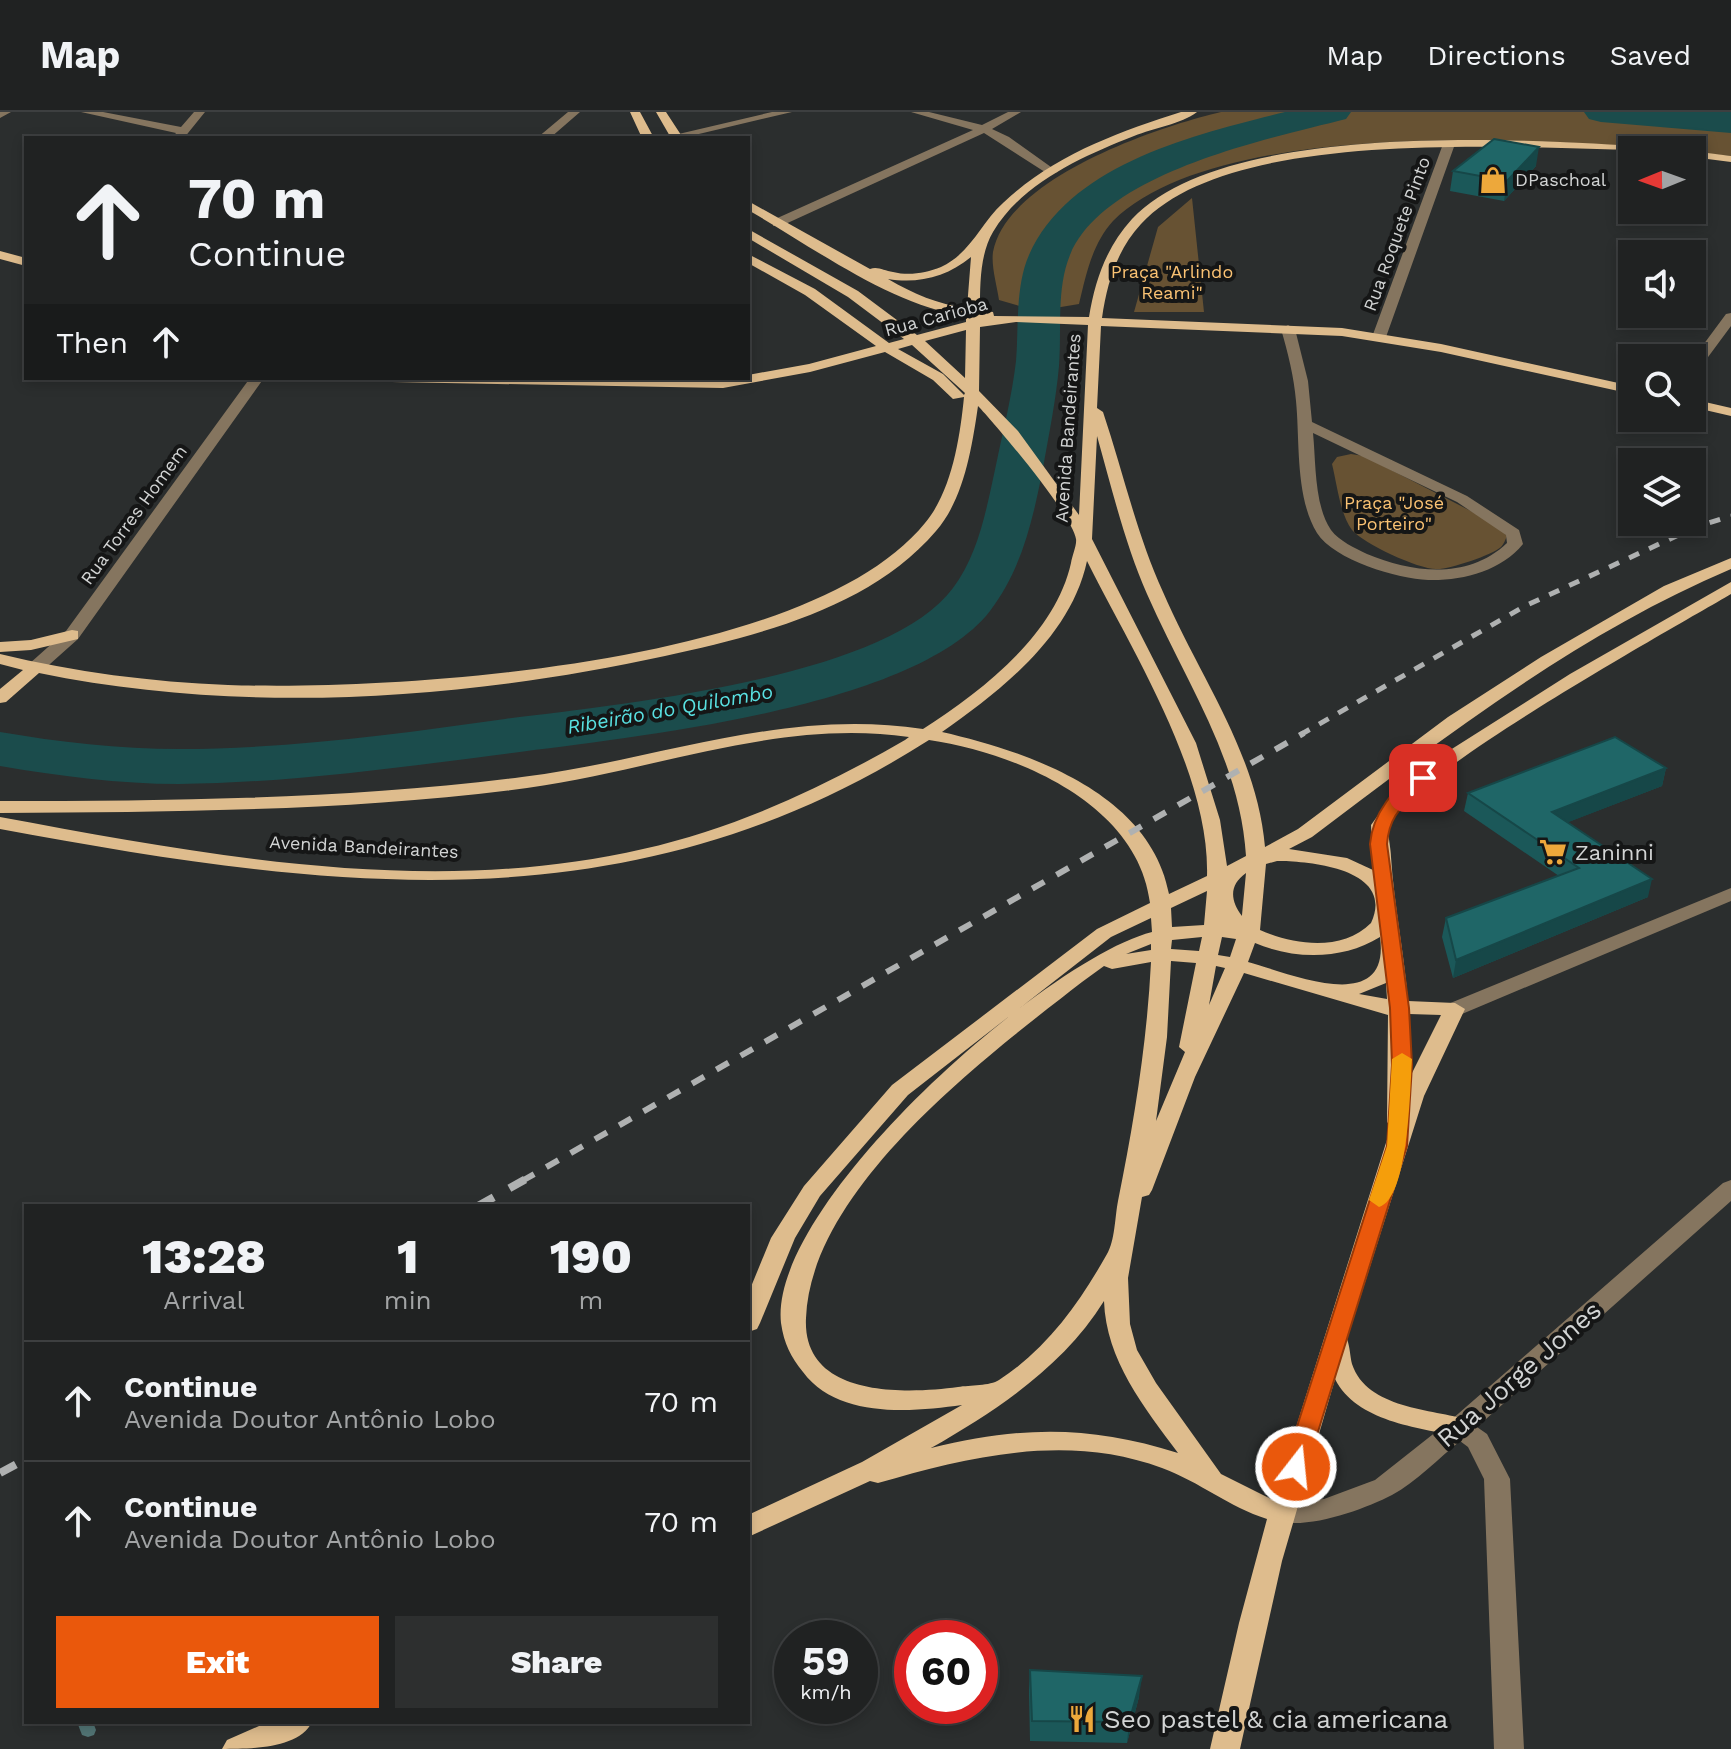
<!DOCTYPE html>
<html lang="en">
<head>
<meta charset="utf-8">
<style>
	:root { --surface:#202222; --page:#2d2f2f; --text:#f1f3f6; --muted:#a2a4a5; --line:#3d3f40; --accent:#ea580c }
	body { margin:0; font-family:"Work Sans",sans-serif; background:var(--page); color:var(--text); height:100vh; display:flex; flex-direction:column; font-size:30px; white-space:nowrap }
	* { box-sizing:border-box; margin:0 }
	p { font-size:26px; color:var(--muted) }
	.icon { flex:none; width:44px; height:44px; fill:none; stroke:currentColor; stroke-width:2; stroke-linecap:round; stroke-linejoin:round }
	.map { position:relative; flex:1; overflow:hidden }
	.details { position:absolute; left:24px; top:1092px; width:726px; height:520px; display:flex; flex-direction:column; background:var(--surface); border-radius:0px; box-shadow:0 4px 12px #0003,0 0 0 2px var(--line) }
	.details>* { flex:none }
	.guide { position:absolute; left:24px; top:24px; width:726px; height:244px; border-radius:0px; box-shadow:0 4px 12px #0003,0 0 0 2px var(--line); background:#202222; color:var(--text); overflow:hidden }
	.needle { width:52px; rotate:269deg }
	.controls { position:absolute; left:1618px; top:24px; display:grid; gap:16px }
	.controls a { display:grid; place-items:center; width:88px; height:88px; border-radius:0px; background:var(--surface); box-shadow:0 4px 12px #0003,0 0 0 2px var(--line); font-size:40px }
	.speed { position:absolute; left:774px; top:1508px; display:flex; gap:16px; font-size:40px; font-weight:700; text-align:center }
	.speed>* { display:grid; place-content:center; width:104px; height:104px; border-radius:50%; background:var(--surface); box-shadow:0 4px 12px #0003,0 0 0 2px var(--line); line-height:1 }
	.speed small { font-size:20px; font-weight:400 }
	.speed .limit { border:12px solid #d22; background:#fff; color:#111 }
	.pin { position:absolute; display:grid; place-items:center; width:68px; height:68px; color:#fff; margin:-34px; border-radius:16px; box-shadow:0 4px 12px #0006 }
	.me { position:absolute; width:88px; margin:-44px; rotate:16deg; stroke-linejoin:round; filter:drop-shadow(0 0 6px #0008) }
	.turn { display:flex; align-items:center; gap:28px; height:168px; padding:0 32px; font-size:36px }
	.turn .icon { width:104px; height:104px; stroke-width:2.5 }
	.turn b { display:block; font-size:56px; line-height:68px }
	.then { display:flex; align-items:center; height:76px; padding:0 32px; background:#0003; gap:16px; font-size:30px }
	.eta { display:flex; justify-content:space-evenly; align-items:center; height:136px; text-align:center }
	.eta b { font-size:48px; font-weight:800; line-height:56px }
	.primary-button { display:flex; gap:16px; margin-top:auto; padding:16px 32px }
	.primary-button a { flex:1; height:92px; border-radius:0px; background:var(--accent); color:#fff; font-size:32px; font-weight:800; line-height:92px; text-align:center }
	.primary-button a+a { background:var(--page); color:var(--text) }
	ul { padding:0; list-style:none }
	li { display:flex; align-items:center; gap:24px; height:120px; padding:0 32px; border-top:2px solid var(--line) }
	li div { flex:1 }
	li b { display:block; font-size:30px }
	li em { font-style:normal }
	header { display:flex; align-items:center; gap:48px; box-sizing:border-box; height:112px; padding:0 40px; background:var(--surface); border-bottom:2px solid var(--line) }
	header strong { font-size:38px }
	nav { display:flex; gap:44px; margin-inline-start:auto; font-size:28px }
	.map>svg:first-child { display:block }
</style>
</head>
<body>
<header>
<strong>Map</strong>
<nav><a>Map</a><a>Directions</a><a>Saved</a></nav>
</header>
<div class="map">
<svg width="1731" height="1637" viewBox="0 0 1731 1637">
	<rect width="100%" height="100%" fill="#2b2e2e"/>
	<!-- green -->
	<path fill="#675233" d="M1221,0H1731V44C1585,27 1223,0 1113,109C1092,132 1086,163 1079,192L1037,199L999,188C997,174 991,154 993,140C1007,66 1157,15 1221,0Z
		M1192,86L1204,200H1134L1158,115Z
		M1351,342L1364,344L1496,412L1507,424C1505,428 1504,432 1501,435C1492,443 1448,458 1436,457C1418,457 1364,432 1352,418C1340,402 1337,372 1332,352L1337,345Z"/>
	<g fill="none" stroke-linecap="round" stroke-linejoin="round">
		<!-- stream -->
		<path fill="#527575" fill-rule="evenodd" d="M77,1610H93L96,1618L94,1623L88,1625L82,1623Z"/>
		<!-- river -->
		<path fill="#1b4c4c" fill-rule="evenodd" d="M1285,0H1351L1346,7C1268,27 1104,60 1070,143C1056,177 1062,218 1059,254C1056,288 1049,322 1043,356C1033,407 1022,457 990,499C914,597 632,625 512,641C402,655 290,671 179,672C119,672 59,664 0,654V620C59,630 119,637 179,637C288,637 398,622 505,607C615,593 886,567 953,476C979,442 987,394 996,353C1003,319 1012,284 1016,249C1019,215 1015,175 1029,143C1070,51 1197,22 1285,0Z
			M1584,0H1731V21L1601,10L1589,7Z"/>
		<!-- minor -->
		<path fill="#85755f" fill-rule="evenodd" d="M0,0H11L0,6Z
			M81,0H103L181,15L194,0H205L184,26H172L176,21Z
			M568,0H580L550,26H537Z
			M772,0H792L682,26L670,24Z
			M911,0H929L982,13L1008,0H1021L992,17L1009,25L1058,60L1048,62L984,21L781,114H773V108L973,18Z
			M1449,29L1455,32L1386,225L1374,228L1372,225L1443,32Z
			M1731,201V214L1697,260L1692,261V248L1726,202Z
			M1288,213L1295,217L1308,269L1312,310L1467,384L1519,418L1523,432C1501,459 1462,469 1428,468C1398,467 1334,448 1317,421C1295,385 1300,329 1296,289C1294,265 1288,241 1281,217ZM1313,321L1457,390L1506,423L1507,431C1468,468 1413,461 1367,442C1355,436 1339,429 1331,418C1314,393 1316,350 1313,321Z
			M250,266H264L78,527L41,560H29L26,556L29,552L66,519Z
			M1731,776V789L1462,902H1448L1445,897L1448,892Z
			M1731,1068V1089L1477,1315L1487,1322L1510,1367L1524,1637H1494L1484,1367L1468,1335L1460,1329C1439,1346 1416,1370 1392,1383C1363,1398 1305,1419 1273,1408L1269,1401L1273,1394L1324,1387L1375,1368L1451,1308L1723,1071Z"/>
		<!-- major -->
		<path fill="#debc8d" fill-rule="evenodd" d="M630,0H640L654,26H642Z
			M656,0H666L683,26H671Z
			M1181,0H1197C1181,12 1154,16 1134,24C1083,44 1022,71 993,120C980,142 980,172 980,198L993,200L994,204L1089,205C1095,168 1107,134 1132,107C1225,8 1523,27 1651,35L1657,38C1530,38 1234,11 1141,112C1117,138 1107,171 1102,206L1342,216L1441,232L1632,274V282L1441,240L1342,224L1101,214L1097,296L1103,300C1123,360 1137,423 1163,480C1199,564 1257,641 1265,735L1298,717L1448,605L1541,545L1664,474L1731,446V457C1578,522 1444,625 1312,725L1289,737L1347,746L1373,758L1371,713L1397,677L1436,647L1570,562L1731,470V482C1677,514 1401,667 1389,714C1387,722 1391,736 1391,745C1394,793 1404,840 1408,889L1455,891L1465,897L1424,984L1347,1227C1350,1235 1350,1244 1352,1252C1367,1297 1432,1297 1469,1308L1473,1315L1469,1322L1460,1325C1417,1315 1357,1310 1335,1267L1282,1449L1240,1637H1210L1239,1511L1267,1407C1229,1395 1200,1370 1162,1356C1068,1321 971,1344 878,1371L870,1369L748,1425V1403L862,1350L962,1293C912,1300 838,1307 803,1260C791,1245 784,1232 781,1211C768,1092 1046,847 1152,820L1151,806L1111,825L908,983L820,1084L795,1126L760,1211L757,1217L748,1220V1182L771,1126L804,1074L892,973L1097,817L1150,791C1138,692 1017,641 929,628C630,819 330,778 0,717V705C210,744 431,786 643,737C736,716 822,676 905,628L909,625C779,606 654,659 527,676C353,699 175,700 0,701V689C174,689 349,687 522,665C660,648 781,596 923,617C982,579 1055,523 1071,451C1072,444 1077,433 1076,427C1073,404 997,314 978,294C972,335 964,387 936,419C870,496 760,523 665,544C463,588 243,603 39,561L6,590L0,591V577L23,558L0,552V542C75,560 151,570 228,573C402,579 810,553 925,411C952,379 960,325 964,285L953,287L933,268L885,240L810,260L723,276L392,270L385,266L723,268L748,266V263L809,252L876,234L805,183L748,151V142L815,177L889,231L904,227L848,185L748,126V117L858,179L917,223L966,210V204C893,195 813,135 748,98V89L870,157C878,154 884,159 893,160C909,164 926,161 941,155C971,141 980,112 1003,91C1052,44 1118,20 1181,0ZM971,145L967,196C937,192 914,182 888,167C918,172 947,165 971,145ZM1016,210L1088,213L1079,403L1018,319L979,279L980,215ZM966,218L965,266L925,229ZM912,233L965,281L964,283L943,262L898,237ZM1097,324C1112,377 1125,432 1147,482C1185,569 1240,647 1246,744L1227,754L1220,708L1196,631L1092,427ZM1087,449C1132,539 1210,661 1207,764L1169,782C1150,681 1029,640 942,620C1002,578 1071,524 1087,449ZM1277,749C1310,749 1396,757 1371,811C1342,840 1294,833 1260,818L1266,752ZM1246,761L1242,803V804C1230,788 1229,773 1246,761ZM1207,779L1204,813L1172,815L1171,796ZM1202,825L1199,839L1171,837L1172,828ZM1222,825L1236,827L1230,845L1218,843ZM1380,825C1391,906 1289,861 1248,850L1255,831C1295,848 1343,848 1380,825ZM1151,832V838L1126,842ZM1171,849L1196,851L1179,935L1185,940L1156,1009L1167,925ZM1151,850C1147,931 1134,1010 1118,1089C1115,1104 1115,1129 1107,1142C1080,1190 1047,1237 999,1268C990,1274 970,1273 958,1275C905,1282 802,1286 806,1206C811,1075 987,944 1082,870L1104,854L1112,857ZM1216,854L1225,856L1209,893ZM1244,861L1388,903L1387,1010L1391,1015L1273,1388L1221,1362L1156,1271L1137,1238L1130,1212L1128,1166L1142,1085L1149,1083L1152,1078L1195,965ZM1386,871L1387,887L1359,882ZM1409,902L1441,903L1411,963ZM1104,1189C1106,1248 1144,1295 1178,1341C1090,1313 1020,1314 931,1336C997,1298 1063,1255 1104,1189Z
			M1692,39L1731,44V50L1692,45Z
			M0,139L26,146V154L0,147Z
			M1692,287L1731,296V304L1692,295Z
			M72,518L78,519V527L31,538L0,540V530L31,528Z
			M268,1610H312C299,1637 249,1637 222,1637L227,1628Z"/>
		<!-- rail-far2 -->
		<path stroke="#afb1b1" stroke-width="5" stroke-dasharray="11 11" stroke-linecap="butt" d="M1300,623L1525,494L1696,415L1731,404"/>
		<!-- rail-far1 -->
		<path stroke="#afb1b1" stroke-width="6" stroke-dasharray="14 14" stroke-linecap="butt" d="M522,1069L1304,621"/>
		<!-- rail -->
		<path stroke="#afb1b1" stroke-width="8" stroke-dasharray="18 18" stroke-linecap="butt" d="M478,1094L526,1067
			M0,1361L26,1347"/>
	</g>
	<!-- wall -->
	<path fill="#1b5859" d="M1536,54L1504,89L1450,79L1453,59Z
		M1666,656L1662,674L1568,710L1648,785L1453,866L1442,825L1446,806L1559,764L1464,699L1468,681Z
		M1030,1558L1139,1585L1127,1631L1030,1629L1029,1578Z"/>
	<!-- shaded-wall -->
	<path fill="#164748" d="M1539,35L1536,54L1504,89L1507,69Z
		M1666,656L1662,674L1548,718L1552,700Z
		M1652,767L1648,785L1453,866L1456,848Z
		M1142,1564L1139,1585L1127,1631L1129,1610Z"/>
	<!-- building -->
	<path fill="#1f6667" stroke="#164748" stroke-width="2" d="M1494,27L1539,35L1507,69L1453,59Z
		M1615,625L1666,656L1552,700L1652,767L1456,848L1446,806L1579,756L1468,681Z
		M1030,1558L1142,1564L1129,1610L1032,1609Z"/>
	<!-- route -->
	<path fill="#ea580c" stroke="#983908" stroke-width="2" d="M1423,661L1431,666C1410,692 1390,695 1387,732L1409,896L1412,953L1407,1034L1307,1355L1304,1361H1287L1284,1355L1387,1034L1392,953L1390,896L1370,732C1372,705 1394,670 1423,661Z"/>
	<!-- slow -->
	<path fill="#f59e0b" d="M1402,941L1412,947C1410,975 1409,1087 1379,1095L1369,1088L1387,1034L1392,947Z"/>
	<!-- icons -->
	<defs>
		<g id="shop-bare" transform="scale(2.16)"><path d="M-5-2.5h2.3a2.7 3.5 0 0 1 5.4 0H5L5.5 6h-11ZM-1.5-2.5h3a1.5 2.3 0 0 0-3 0Z" fill="#eda83b" stroke="#151616" stroke-width="2.5" paint-order="stroke"/></g>
		<g id="supermarket-bare" transform="scale(2.16)"><path d="M-6-5.5h2.5l.6 2H6L4.5 2H-2.5L-4.4-4H-6ZM-1.5 3.2a1.3 1.3 0 1 0 .1 0ZM3 3.2a1.3 1.3 0 1 0 .1 0Z" fill="#eda83b" stroke="#151616" stroke-width="2.5" paint-order="stroke"/></g>
		<g id="restaurant-bare" transform="scale(2.16)"><path d="M-5-6h1v4h1v-4h1v4h1v-4h1v5L-1.5 .5V6h-2V.5L-5-1ZM5-6V6H3V1.5H1.5Q1.5-4 5-6Z" fill="#eda83b" stroke="#151616" stroke-width="2.5" paint-order="stroke"/></g>
	</defs>
	<g fill-rule="evenodd">
		<use href="#shop-bare" x="1493" y="68"/>
		<use href="#supermarket-bare" x="1553" y="740"/>
		<use href="#restaurant-bare" x="1082" y="1607"/>
	</g>
	<g text-anchor="middle" stroke-width="8" stroke-linejoin="round" paint-order="stroke">
		<!-- far-poi labels -->
		<g font-size="18" fill="#d2d4d4" stroke="#151616" text-anchor="start">
			<text x="1515" y="74">DPaschoal</text>
		</g>
		<!-- far-street labels -->
		<g font-size="18" fill="#d2d4d4" stroke="#151616">
			<text transform="translate(1397 122) rotate(-70)" y="6">Rua Roquete Pinto</text>
			<text transform="translate(936 205) rotate(-15)" y="6">Rua Carioba</text>
			<text transform="translate(1068 316) rotate(-86)" y="6">Avenida Bandeirantes</text>
			<text transform="translate(134 403) rotate(-54)" y="6">Rua Torres Homem</text>
			<text transform="translate(364 735) rotate(3)" y="6">Avenida Bandeirantes</text>
		</g>
		<!-- far-park labels -->
		<g font-size="18" fill="#fac273" stroke="#151616">
			<text x="1172" y="166">Praça "Arlindo<tspan x="1172" dy="21">Reami"</tspan></text>
			<text x="1394" y="397">Praça "José<tspan x="1394" dy="21">Porteiro"</tspan></text>
		</g>
		<!-- far-water labels -->
		<g font-size="20" font-style="italic" fill="#59e0e1" stroke="#151616">
			<text transform="translate(670 597) rotate(-10)" y="7">Ribeirão do Quilombo</text>
		</g>
		<!-- poi labels -->
		<g font-size="22" fill="#d2d4d4" stroke="#151616" text-anchor="start">
			<text x="1575" y="748">Zaninni</text>
		</g>
		<!-- near-street labels -->
		<g font-size="26" fill="#d2d4d4" stroke="#151616">
			<text transform="translate(1519 1262) rotate(-41)" y="9">Rua Jorge Jones</text>
		</g>
		<!-- near-poi labels -->
		<g font-size="26" fill="#d2d4d4" stroke="#151616" text-anchor="start">
			<text x="1104" y="1616">Seo pastel &amp; cia americana</text>
		</g>
	</g>
</svg>
<div class="controls">
<a><svg class="needle" viewBox="-14 -14 28 28"><path d="M0-13l5 13h-10z" fill="#e53935"/><path d="M0 13l5-13h-10z" fill="#a2a4a5"/></svg></a>
<a><svg class="icon" aria-label="sound" viewBox="0 0 24 24"><path d="M4 9h4l5-4v14l-5-4H4zM17 9q2 3 0 6"/></svg></a>
<a><svg class="icon" aria-label="search" viewBox="0 0 24 24"><circle cx="10" cy="10" r="6"/><path d="M15 15l6 6"/></svg></a>
<a><svg class="icon" aria-label="layers" viewBox="0 0 24 24"><path d="M12 4l9 5-9 5-9-5zM3 14l9 5 9-5"/></svg></a>
</div>
<div class="speed"><div>59<small>km/h</small></div><div class="limit">60</div></div>
<div class="pin" style="left:1423px;top:666px;background:#d93025"><svg class="icon" aria-label="arrive" viewBox="0 0 24 24"><path d="M6 21V4h12l-3 4 3 4H6"/></svg></div>
<svg class="me" style="left:1296px;top:1355px" viewBox="-20 -20 40 40"><circle r="17" fill="#ea580c" stroke="#fff" stroke-width="3"/><path d="M0-11L8 9 0 5-8 9z" fill="#fff"/></svg>
<div class="guide">
<div class="turn"><svg class="icon" aria-label="ahead" viewBox="0 0 24 24"><path d="M12 20V5M6 11l6-6 6 6"/></svg><div><b>70 m</b>Continue</div></div>
<div class="then">Then<svg class="icon" aria-label="ahead" viewBox="0 0 24 24"><path d="M12 20V5M6 11l6-6 6 6"/></svg></div>
</div>
<section class="details">
<div class="eta">
<div><b>13:28</b><p>Arrival</p></div>
<div><b>1</b><p>min</p></div>
<div><b>190</b><p>m</p></div>
</div>
<ul>
<li><svg class="icon" aria-label="ahead" viewBox="0 0 24 24"><path d="M12 20V5M6 11l6-6 6 6"/></svg><div><b>Continue</b><p>Avenida Doutor Antônio Lobo</p></div><em>70 m</em></li>
<li><svg class="icon" aria-label="ahead" viewBox="0 0 24 24"><path d="M12 20V5M6 11l6-6 6 6"/></svg><div><b>Continue</b><p>Avenida Doutor Antônio Lobo</p></div><em>70 m</em></li>
</ul>
<div class="primary-button"><a>Exit</a><a>Share</a></div>
</section>
</div>
</body>
</html>
